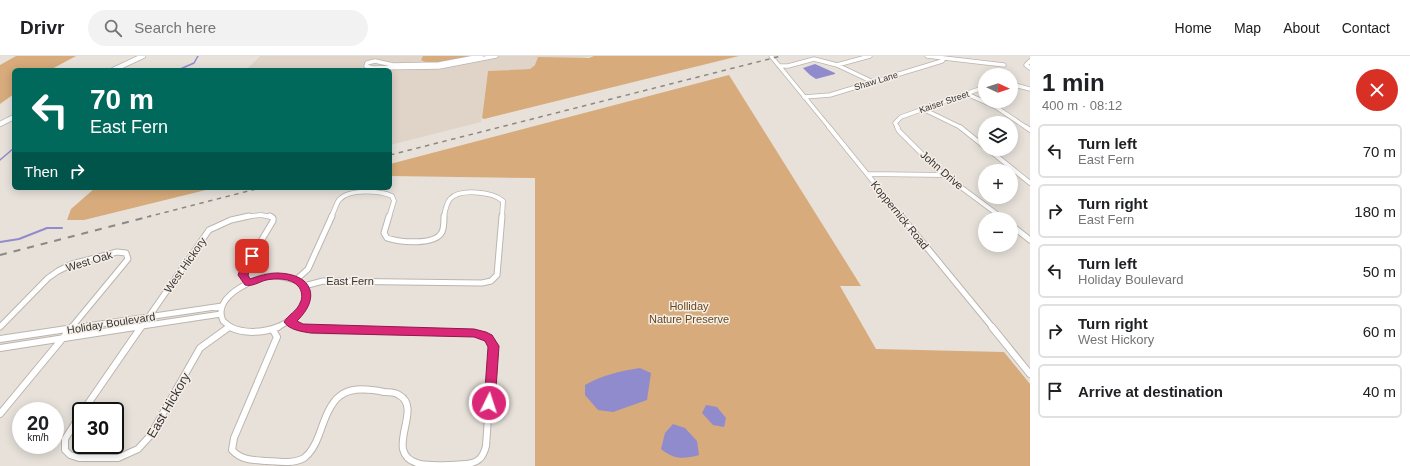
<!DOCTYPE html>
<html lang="en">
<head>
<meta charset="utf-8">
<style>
	:root { --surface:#fff; --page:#f2f2f2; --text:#202124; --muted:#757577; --line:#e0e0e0 }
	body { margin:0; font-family:Helvetica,sans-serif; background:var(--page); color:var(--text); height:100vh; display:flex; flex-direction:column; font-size:15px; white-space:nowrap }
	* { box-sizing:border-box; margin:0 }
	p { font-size:13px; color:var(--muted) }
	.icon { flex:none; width:22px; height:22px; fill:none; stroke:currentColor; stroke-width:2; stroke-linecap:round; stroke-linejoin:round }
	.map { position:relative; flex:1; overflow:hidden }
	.side { display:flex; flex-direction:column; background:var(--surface); width:380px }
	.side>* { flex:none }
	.top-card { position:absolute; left:12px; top:12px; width:380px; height:122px; border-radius:6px; box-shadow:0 2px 10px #0003; background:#00695c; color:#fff; overflow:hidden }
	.needle { width:26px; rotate:93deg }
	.tools { position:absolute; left:978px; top:12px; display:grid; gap:8px }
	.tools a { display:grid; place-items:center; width:40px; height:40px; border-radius:50%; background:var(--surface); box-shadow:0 2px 10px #0003; font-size:20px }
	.speed { position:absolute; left:12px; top:346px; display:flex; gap:8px; font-size:20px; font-weight:700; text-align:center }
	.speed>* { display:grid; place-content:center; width:52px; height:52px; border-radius:50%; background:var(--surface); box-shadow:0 2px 10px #0003; line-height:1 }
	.speed small { font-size:10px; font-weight:400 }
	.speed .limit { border:2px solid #111; border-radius:6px; background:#fff; color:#111 }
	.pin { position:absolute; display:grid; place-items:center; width:34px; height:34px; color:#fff; margin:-17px; border-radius:8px; box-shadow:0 2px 6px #0006 }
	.me { position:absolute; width:44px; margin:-22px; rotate:4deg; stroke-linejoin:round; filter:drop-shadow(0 0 3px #0008) }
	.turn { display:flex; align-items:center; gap:14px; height:84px; padding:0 12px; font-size:18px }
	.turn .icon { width:52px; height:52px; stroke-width:2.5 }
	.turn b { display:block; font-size:28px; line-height:34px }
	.then { display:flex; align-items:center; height:38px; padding:0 12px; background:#0003; gap:8px; font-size:15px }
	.round { display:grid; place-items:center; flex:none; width:42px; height:42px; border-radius:21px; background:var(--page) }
	.overview { display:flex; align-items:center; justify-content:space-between; height:68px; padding:0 12px }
	h1 { font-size:24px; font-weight:700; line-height:30px }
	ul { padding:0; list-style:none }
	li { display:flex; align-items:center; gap:12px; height:54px; margin:0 8px 6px; padding:0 4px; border:2px solid var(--line); border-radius:6px }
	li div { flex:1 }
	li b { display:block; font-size:15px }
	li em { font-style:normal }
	header { display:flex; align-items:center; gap:24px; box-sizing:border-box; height:56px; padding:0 20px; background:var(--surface); border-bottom:1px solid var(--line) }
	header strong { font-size:19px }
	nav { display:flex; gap:22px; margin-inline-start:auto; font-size:14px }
	.search { width:280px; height:36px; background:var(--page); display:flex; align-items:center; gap:10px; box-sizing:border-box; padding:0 14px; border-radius:22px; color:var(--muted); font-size:15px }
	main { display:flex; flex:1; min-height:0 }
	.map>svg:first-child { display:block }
</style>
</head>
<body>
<header>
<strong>Drivr</strong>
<div class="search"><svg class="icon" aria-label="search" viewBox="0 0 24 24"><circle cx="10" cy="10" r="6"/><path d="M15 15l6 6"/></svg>Search here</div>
<nav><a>Home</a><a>Map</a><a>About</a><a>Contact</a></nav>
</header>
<main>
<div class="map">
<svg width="1030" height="410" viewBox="0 0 1030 410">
	<rect width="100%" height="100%" fill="#e7e1da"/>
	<!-- built -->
	<path fill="#e0d4c8" d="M260,0H594L535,9L530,13L488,15L481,66L390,89V14H246Z"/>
	<!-- green -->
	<path fill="#d7ab7b" d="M16,0H76L50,14H14V38L0,48V9Z
		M423,0H471L441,6L428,7L421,4Z
		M594,0H739L496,60L484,63L482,62L488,15L530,13L535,9L538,1L589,2Z
		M729,19L861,230H840L876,293L1004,296L1030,328V410H535V122L390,120V108Z
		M95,132H214L84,164H67L71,153Z"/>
	<!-- water -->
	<path fill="#908bcc" d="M815,8L835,17V18L816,23L810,19L803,12Z
		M640,312L651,317L647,344L613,356L598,354L585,339V329C603,319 620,315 640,312Z
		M706,349L717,351L726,362L724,371L713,369L702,357Z
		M673,368L685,372L697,385L699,399C684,403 674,404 661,393L665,377Z"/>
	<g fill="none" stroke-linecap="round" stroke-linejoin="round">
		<!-- stream-far1 -->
		<path stroke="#908bcc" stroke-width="1.5" d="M178,14L194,7L198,0
			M0,104L14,92"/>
		<!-- stream -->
		<path stroke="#908bcc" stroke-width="2" d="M0,186L19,183L47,172H62"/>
		<!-- minor-far3 casing -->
		<g stroke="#bbb5af" stroke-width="5">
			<path id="minor-far3" d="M481,0L439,8L393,9L375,5L367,7L366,10L372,12L439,11L496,0
				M771,0L830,72
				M870,0L837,9L873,26
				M927,0L1004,9
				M1030,5L1026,9L1030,12
				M779,10H788L814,3L837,9
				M1011,28L1030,33
				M967,38L996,51L1027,72
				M804,41L830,39L942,5L943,4L941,2
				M923,53L962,72
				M898,72L895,67L901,61L985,31"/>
		</g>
		<!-- minor-far2 casing -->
		<g stroke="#bbb5af" stroke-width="5.5">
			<path id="minor-far2" d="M829,71L902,161
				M897,71L899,75L938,114L1001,161
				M960,71L985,91
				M1026,71L1030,74
				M988,93L1030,127
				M868,118L945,119
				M244,161L261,159L271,161
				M331,161C334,156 336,148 339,144C349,132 380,135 392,140L394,145L389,161
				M444,161C445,155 446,148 450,143C460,132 493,136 503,145L502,161"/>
		</g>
		<!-- minor-far1 casing -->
		<g stroke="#bbb5af" stroke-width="7">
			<path id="minor-far1" d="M389,160L384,177L387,182C399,186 435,190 442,176C444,172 444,165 444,160
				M901,160L993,272
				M999,160L1003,163
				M1011,169L1030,184
				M297,223L308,213L332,160
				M248,227L243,219L245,212L273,165V162L270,160
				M304,230L323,225L482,227L491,225L497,219L502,160
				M289,266L302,272
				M0,271L48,222L58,215L72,208L117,196L126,197L128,203L71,272
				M73,272L222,250
				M129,272L221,258
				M141,272L209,174L231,164L249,160
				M227,272L229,271
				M232,272L223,265C222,263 221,259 221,256C222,237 254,222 271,220C281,219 291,223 301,226C317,249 294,263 276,272"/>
		</g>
		<!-- minor casing -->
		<g stroke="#bbb5af" stroke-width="8">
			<path id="minor" d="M230,271C244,278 263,277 278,271
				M992,271L1030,318
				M273,274L277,281L234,382L232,394C242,405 254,404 268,405C280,406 293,408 304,402C311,397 316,387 319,379C332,341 340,327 384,336C389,336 395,336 399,339C425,353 380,398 420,408C430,410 455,409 466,408C478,407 483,402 486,390L493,290L486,281L474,277L312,274L299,271
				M0,283L80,271
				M0,292L135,271
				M83,355L141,271
				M0,358L72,271
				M81,358L65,383V394L70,399L79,402H118L138,393L150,380L200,292L229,271"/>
		</g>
		<!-- secondary casing -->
		<g stroke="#bbb5af" stroke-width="6">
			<path id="secondary" d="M113,14L143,0
				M0,68L14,61"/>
		</g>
		<!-- minor-far3 -->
		<use href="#minor-far3" stroke="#fff" stroke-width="3.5"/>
		<!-- minor-far2 -->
		<use href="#minor-far2" stroke="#fff" stroke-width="4"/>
		<!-- minor-far1 -->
		<use href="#minor-far1" stroke="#fff" stroke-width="5"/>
		<!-- minor -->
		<use href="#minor" stroke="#fff" stroke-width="6"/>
		<!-- secondary -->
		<use href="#secondary" stroke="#fff" stroke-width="4.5"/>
		<!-- rail-far1 -->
		<path stroke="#8c8883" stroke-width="1.5" stroke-dasharray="4.5 4.5" stroke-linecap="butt" d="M390,99L781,0
			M147,161L260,132"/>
		<!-- rail -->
		<path stroke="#8c8883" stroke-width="2" stroke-dasharray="7 7" stroke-linecap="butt" d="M0,199L151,160"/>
	</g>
	<!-- route -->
	<path fill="#db2777" stroke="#8e194d" d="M252,197L257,200L250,212L248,219L250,223C259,220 268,217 278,217C313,218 321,242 297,265L303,268L474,273L486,276L492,279L499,290L495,347L494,351L489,352L485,351L484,347L488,291L485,285L474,281L312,277C303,276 289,274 284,266C288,259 297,255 300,247C303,242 302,234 298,230C291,222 276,222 266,224C259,226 252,231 245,229L238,219C241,211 245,200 252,197Z"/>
	<g text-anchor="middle" stroke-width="3" stroke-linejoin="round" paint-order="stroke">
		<!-- far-street labels -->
		<g font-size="9" fill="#373432" stroke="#f4eee7">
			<text transform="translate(876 25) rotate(-17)" y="3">Shaw Lane</text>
			<text transform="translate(944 46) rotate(-19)" y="3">Kaiser Street</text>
		</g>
		<!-- street labels -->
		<g font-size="11" fill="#373432" stroke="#f4eee7">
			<text transform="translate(942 114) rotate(41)" y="4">John Drive</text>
			<text transform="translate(900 159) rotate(51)" y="4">Koppernick Road</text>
			<text transform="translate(89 205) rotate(-17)" y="4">West Oak</text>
			<text transform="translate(185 209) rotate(-55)" y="4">West Hickory</text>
			<text x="350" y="229">East Fern</text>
			<text transform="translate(111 267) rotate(-9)" y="4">Holiday Boulevard</text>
		</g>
		<!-- park labels -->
		<g font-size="11" fill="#69461a" stroke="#f4eee7">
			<text x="689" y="254">Holliday<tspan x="689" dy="13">Nature Preserve</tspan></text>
		</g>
		<!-- near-street labels -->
		<g font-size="13" fill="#373432" stroke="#f4eee7">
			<text transform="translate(168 349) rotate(-60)" y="5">East Hickory</text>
		</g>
	</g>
</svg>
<div class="tools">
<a><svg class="needle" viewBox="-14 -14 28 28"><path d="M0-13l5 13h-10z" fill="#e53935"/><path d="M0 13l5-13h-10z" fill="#757577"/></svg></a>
<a><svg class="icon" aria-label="layers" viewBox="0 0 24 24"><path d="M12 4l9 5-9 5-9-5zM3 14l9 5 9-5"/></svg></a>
<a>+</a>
<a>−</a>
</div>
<div class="speed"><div>20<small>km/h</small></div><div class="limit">30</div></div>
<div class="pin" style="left:252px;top:200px;background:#d93025"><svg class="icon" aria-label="arrive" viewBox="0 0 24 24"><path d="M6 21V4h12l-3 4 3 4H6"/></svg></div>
<svg class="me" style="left:489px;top:347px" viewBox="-20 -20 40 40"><circle r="17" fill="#db2777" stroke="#fff" stroke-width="3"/><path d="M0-11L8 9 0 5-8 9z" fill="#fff"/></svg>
<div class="top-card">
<div class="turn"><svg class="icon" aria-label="left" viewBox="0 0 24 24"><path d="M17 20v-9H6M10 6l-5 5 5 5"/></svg><div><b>70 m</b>East Fern</div></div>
<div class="then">Then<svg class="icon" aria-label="right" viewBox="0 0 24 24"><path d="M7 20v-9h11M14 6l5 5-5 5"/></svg></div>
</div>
</div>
<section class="side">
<div class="overview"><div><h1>1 min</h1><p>400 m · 08:12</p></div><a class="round" style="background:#d93025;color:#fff"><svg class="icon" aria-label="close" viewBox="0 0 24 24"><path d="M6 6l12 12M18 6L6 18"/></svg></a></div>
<ul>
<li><svg class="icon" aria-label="left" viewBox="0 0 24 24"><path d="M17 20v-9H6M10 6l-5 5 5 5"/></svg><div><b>Turn left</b><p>East Fern</p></div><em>70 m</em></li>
<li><svg class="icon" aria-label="right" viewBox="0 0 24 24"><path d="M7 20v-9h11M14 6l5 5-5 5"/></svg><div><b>Turn right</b><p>East Fern</p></div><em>180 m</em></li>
<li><svg class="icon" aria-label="left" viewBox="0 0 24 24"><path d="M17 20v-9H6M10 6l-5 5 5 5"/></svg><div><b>Turn left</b><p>Holiday Boulevard</p></div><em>50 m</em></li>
<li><svg class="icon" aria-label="right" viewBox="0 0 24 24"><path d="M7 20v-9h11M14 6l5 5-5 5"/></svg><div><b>Turn right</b><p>West Hickory</p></div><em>60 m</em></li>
<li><svg class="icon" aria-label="arrive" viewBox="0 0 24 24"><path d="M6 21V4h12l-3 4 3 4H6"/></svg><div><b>Arrive at destination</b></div><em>40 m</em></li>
</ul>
</section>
</main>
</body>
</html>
